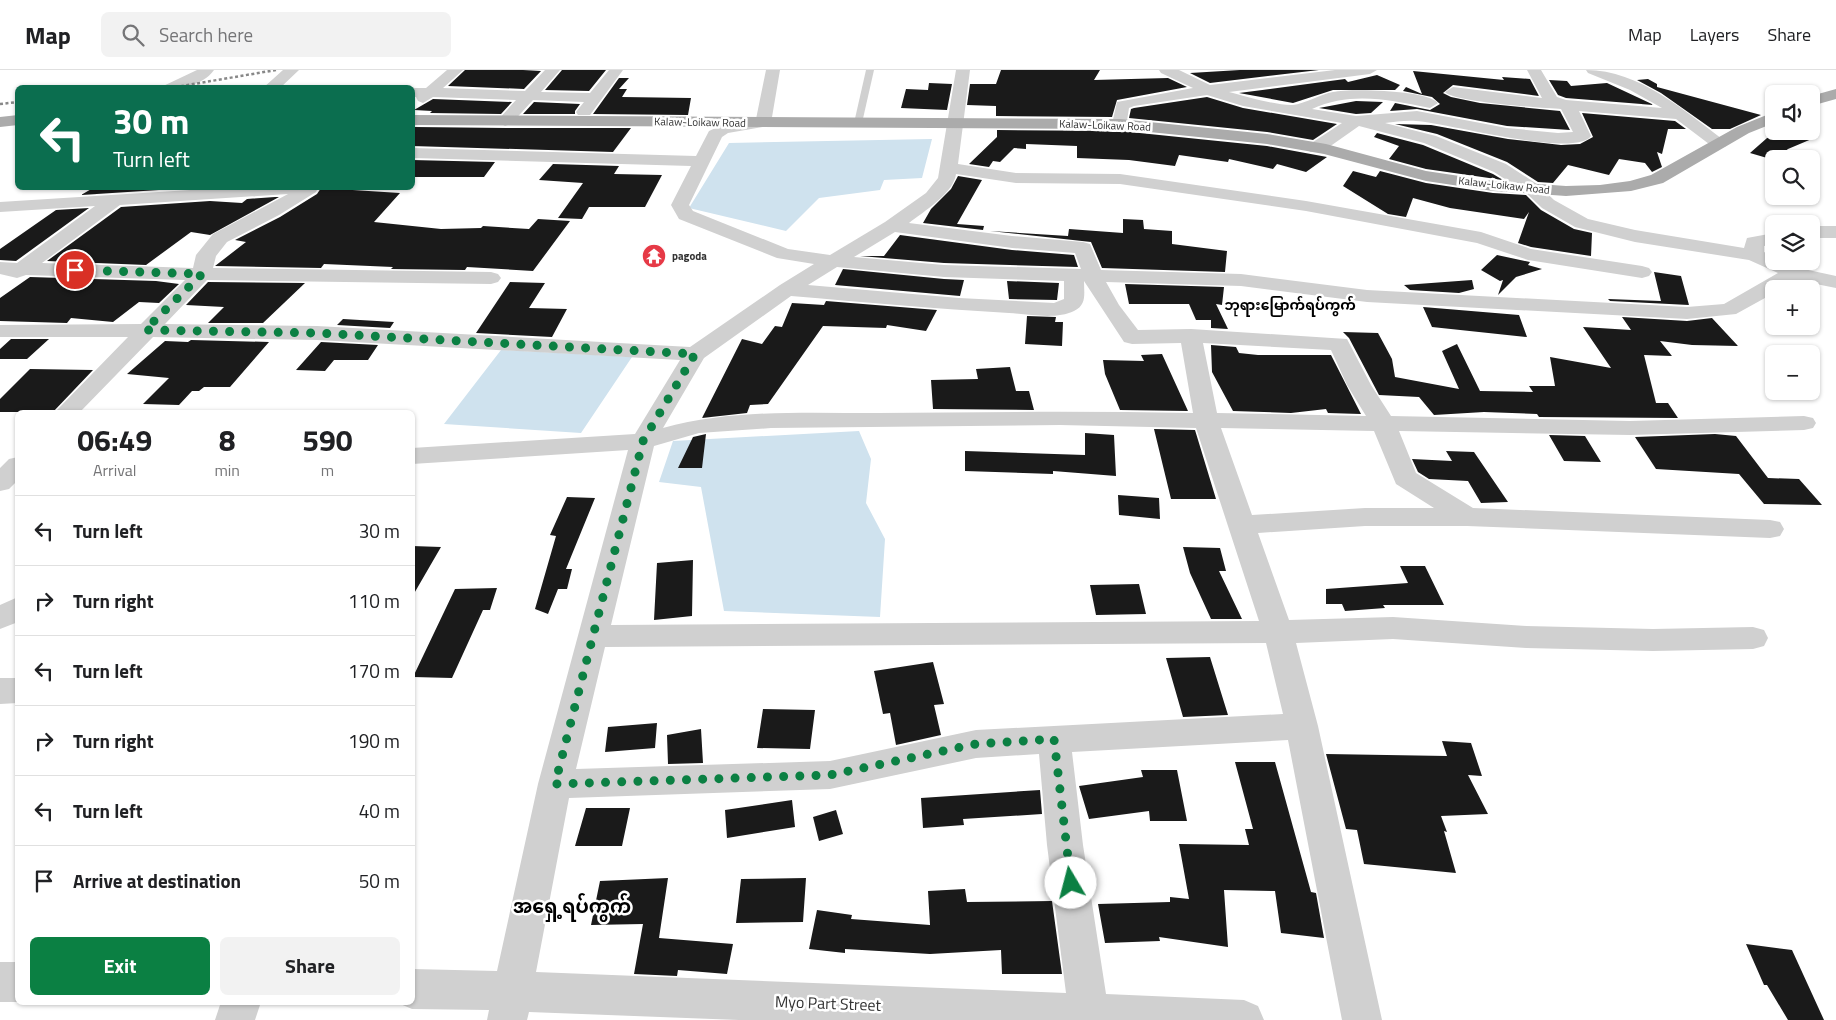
<!DOCTYPE html>
<html lang="en">
<head>
<meta charset="utf-8">
<style>
	:root { --surface:#fff; --page:#f2f2f2; --text:#202124; --muted:#757577; --line:#e0e0e0; --accent:#0b8043 }
	body { margin:0; font-family:"Titillium Web","Noto Sans Myanmar",sans-serif; background:var(--page); color:var(--text); height:100vh; display:flex; flex-direction:column; font-size:19px; white-space:nowrap }
	* { box-sizing:border-box; margin:0 }
	p { font-size:16px; color:var(--muted) }
	.icon { flex:none; width:28px; height:28px; fill:none; stroke:currentColor; stroke-width:2; stroke-linecap:round; stroke-linejoin:round }
	.map { position:relative; flex:1; overflow:hidden }
	.panel { position:absolute; left:15px; top:340px; width:400px; height:595px; display:flex; flex-direction:column; background:var(--surface); border-radius:8px; box-shadow:0 1px 4px #0004 }
	.panel>* { flex:none }
	.top-card { position:absolute; left:15px; top:15px; width:400px; height:105px; border-radius:8px; box-shadow:0 1px 4px #0004; background:#0b6e4f; color:#fff; overflow:hidden }
	.controls { position:absolute; left:1765px; top:15px; display:grid; gap:10px }
	.controls a { display:grid; place-items:center; width:55px; height:55px; border-radius:8px; background:var(--surface); box-shadow:0 1px 4px #0004; font-size:25px }
	.pin { position:absolute; display:grid; place-items:center; width:42px; height:42px; color:#fff; margin:-21px; border:2px solid #fff; border-radius:50%; box-shadow:0 1px 5px #0007 }
	.me { position:absolute; width:55px; margin:-28px; rotate:352deg; stroke-linejoin:round; filter:drop-shadow(0 0 4px #0008) }
	.turn { display:flex; align-items:center; gap:18px; height:105px; padding:0 15px; font-size:22px }
	.turn .icon { width:65px; height:65px; stroke-width:2.5 }
	.turn b { display:block; font-size:35px; line-height:42px }
	.eta { display:flex; justify-content:space-evenly; align-items:center; height:85px; text-align:center }
	.eta b { font-size:30px; font-weight:700; line-height:35px }
	.action { display:flex; gap:10px; margin-top:auto; padding:10px 15px }
	.action a { flex:1; height:58px; border-radius:8px; background:var(--accent); color:#fff; font-size:20px; font-weight:700; line-height:58px; text-align:center }
	.action a+a { background:var(--page); color:var(--text) }
	ul { padding:0; list-style:none }
	li { display:flex; align-items:center; gap:15px; height:70px; padding:0 15px; border-top:1px solid var(--line) }
	li div { flex:1 }
	li b { display:block; font-size:19px }
	li em { font-style:normal }
	header { display:flex; align-items:center; gap:30px; box-sizing:border-box; height:70px; padding:0 25px; background:var(--surface); border-bottom:1px solid var(--line) }
	header strong { font-size:24px }
	nav { display:flex; gap:28px; margin-inline-start:auto; font-size:18px }
	.search { width:350px; height:45px; background:var(--page); display:flex; align-items:center; gap:12px; box-sizing:border-box; padding:0 18px; border-radius:8px; color:var(--muted); font-size:19px }
	.map>svg:first-child { display:block }
</style>
</head>
<body>
<header>
<strong>Map</strong>
<div class="search"><svg class="icon" aria-label="search" viewBox="0 0 24 24"><circle cx="10" cy="10" r="6"/><path d="M15 15l6 6"/></svg>Search here</div>
<nav><a>Map</a><a>Layers</a><a>Share</a></nav>
</header>
<div class="map">
<svg width="1836" height="950" viewBox="0 0 1836 950">
	<rect width="100%" height="100%" fill="#fff"/>
	<!-- water -->
	<path fill="#cfe2ee" d="M932,69L922,108L884,110L880,120L819,128L786,161L689,138L729,73Z
		M501,280L632,287L581,363L444,354Z
		M859,361L871,389L866,433L885,469L880,547L724,541L701,417L659,412L673,371Z"/>
	<!-- building -->
	<path fill="#1a1a1a" d="M465,0H523L541,1L524,19L448,16Z
		M562,0H606L589,21L545,20Z
		M1001,0H1100L1094,10L1168,8L1187,17L1117,30L1112,47L996,46V36L967,35L970,14H996Z
		M1240,0H1319L1210,13L1190,3Z
		M1413,1L1504,10L1502,7L1530,9L1539,26L1453,15L1443,23L1451,27L1480,33L1560,41L1570,60L1507,56L1417,39L1390,41L1395,33L1430,40L1440,34L1432,27L1403,21L1406,17L1422,24Z
		M1377,5L1400,15L1395,20H1333L1293,33L1239,23L1345,9L1348,12Z
		M619,8H629L619,19H627L622,27L691,28L688,45L593,44Z
		M1648,9L1657,14V17L1761,45L1730,59H1712L1661,23L1637,10Z
		M1549,10L1567,11L1571,16L1607,13L1654,35L1566,28L1558,25Z
		M929,13L952,14L947,40L901,38L906,19L928,20Z
		M1207,27L1243,38L1337,54L1313,70L1267,62L1129,48L1131,39L1134,38Z
		M433,29L512,32L501,44L430,43L432,41L414,40Z
		M1356,31L1383,32L1371,43L1356,44L1319,38Z
		M534,32L580,34L575,41V44H523Z
		M1582,43L1675,51L1686,59H1668L1662,84L1657,82L1662,97L1652,102L1645,93L1619,89L1609,105L1568,95L1553,113L1538,112L1507,92L1437,64L1395,54L1431,55L1508,69L1561,75L1580,74L1593,67Z
		M415,57L506,58H631L613,82L412,76V59Z
		M997,60L1120,61L1267,76L1327,87L1306,102L1277,94L1273,99L1229,89L1228,92L1179,85L1175,96L1129,90L1077,88V76L1026,74V79L1014,78L1000,92L993,91L989,97L969,94L997,67Z
		M1775,61H1793L1814,68L1788,79L1774,90L1750,83Z
		M1377,63L1423,75L1493,104L1503,110L1426,99L1389,89L1399,76L1374,67Z
		M412,90L495,92L484,107H412Z
		M553,94L619,96L614,104L662,105L645,137H589L582,149L558,148L583,113L539,110Z
		M1353,101L1376,107L1380,101L1426,113L1493,123L1526,125L1541,140L1574,159L1592,163L1591,186L1531,177L1518,173L1529,142L1524,149L1450,138L1413,128L1406,147L1388,144L1343,116Z
		M958,106L982,110L957,154L984,156L983,160L923,153L931,139L951,119Z
		M93,118H163L159,120L81,125Z
		M321,118L400,123L374,152L441,159L481,158L483,156L529,159L538,149L570,151L533,201L467,197L465,200L391,199L393,197L324,194L321,198L215,196L246,172L235,170L280,147L317,124Z
		M275,127H279L210,165L191,162L146,195L47,191L121,137L210,131L242,133L247,129Z
		M89,138L16,191L0,190V179L56,140Z
		M1123,149L1143,150L1144,159L1172,161V174L1227,181L1225,202L1102,198L1091,172L990,161L1068,166L1069,159L1123,163Z
		M900,165L1012,180L1074,185L1078,197L944,193L860,186H884Z
		M1497,185L1530,192L1528,195L1542,199L1516,207L1498,225L1503,210L1500,211L1481,200Z
		M843,199L944,209L964,210L960,226L835,215Z
		M1654,202L1681,206L1689,235L1610,231L1608,229L1661,231Z
		M30,207L156,211L179,214L159,233L139,232L113,252L71,248L67,253L0,251V228Z
		M1472,210L1474,219L1459,223L1410,220L1404,215Z
		M1007,211L1059,213L1057,230L1009,229Z
		M208,212L305,213L263,253H208L224,237L186,235Z
		M510,212L545,213L529,238L567,239L552,267L476,263Z
		M1125,214L1224,217L1222,235L1216,234L1228,259L1211,258V250H1196L1189,234H1129Z
		M826,231L937,240L926,261L887,255L886,258L823,256L768,334L750,335L747,343L702,348L742,269L762,274L775,256L782,257L792,233L824,235Z
		M1423,237L1519,245L1527,267L1432,257Z
		M1027,246L1056,247L1055,252H1063L1062,276L1025,274Z
		M1622,247L1687,251L1712,248L1738,276L1692,275L1660,271L1672,286L1644,285L1656,333H1668L1678,348L1539,347L1537,344L1484,342L1434,345L1419,327L1379,325L1349,268L1343,262L1378,263L1392,289L1395,307L1459,319L1442,281L1457,274L1480,321L1533,322L1529,316H1555L1550,287L1611,298L1583,257L1631,260Z
		M343,249L394,252L390,258L337,255Z
		M11,269H49L27,289H0V279Z
		M191,270L269,272L230,317H204L199,321H192L179,335L143,334L169,308L127,304L165,271L188,272Z
		M321,272L378,275L368,290H334L325,301L296,300Z
		M1211,275L1236,277L1239,283L1258,285H1331L1361,344L1328,343L1326,339L1291,343L1233,341L1212,302Z
		M1162,284L1188,341L1120,340L1105,304L1103,290L1144,291L1141,285Z
		M1010,297L1016,321H1029L1034,340L933,339L931,310L978,309L976,299Z
		M30,299L93,300L53,342H0V329Z
		M1154,359L1195,360L1216,429H1171Z
		M1085,363L1114,365L1116,406L1053,401V404L965,401V381L1085,385Z
		M706,364L702,398H678L693,367Z
		M1715,364L1736,366L1768,408L1799,409L1822,435L1764,434L1739,404L1656,399L1635,367Z
		M1549,365L1585,366L1601,392L1564,391Z
		M1446,381L1474,382L1508,432L1481,433L1468,411L1429,409L1418,402L1412,389L1452,391Z
		M1118,425L1159,428L1160,449L1119,445Z
		M567,427L595,428L566,499H572L567,519H558L548,544L535,539L556,466L550,465Z
		M412,476L441,477L412,527Z
		M1183,477L1220,478L1226,501H1219L1242,549H1211L1190,503Z
		M693,490L692,546L654,550L657,493Z
		M1400,496H1425L1444,535H1383L1385,538L1345,541L1342,534H1326V519L1408,513Z
		M1139,514L1146,544L1096,545L1090,515Z
		M497,518L490,540H483L452,608L413,607L455,519Z
		M1210,587L1228,645L1183,647L1166,588Z
		M933,592L944,634L934,635L941,665L896,675L890,643L883,644L874,601Z
		M763,639L815,640L810,679L757,678Z
		M657,653L655,678L605,682L608,657Z
		M701,659L703,693L668,694L667,665Z
		M1442,671L1471,673L1482,706L1468,705L1488,744L1441,746L1447,762L1444,761L1456,803L1364,794L1357,760L1346,759L1326,684L1447,686Z
		M1235,692H1275L1311,822L1316,823L1324,868L1281,863L1275,821L1224,820L1228,877L1159,867L1160,871L1105,873L1098,834L1170,832V827L1189,829L1179,774L1249,775L1245,759H1253Z
		M1141,700H1177L1187,751H1150L1149,741L1089,749L1079,716L1143,707Z
		M1040,720L1042,744L963,749L964,755L923,758L921,728Z
		M792,730L795,757L727,768L725,740Z
		M586,738H630L622,776H575Z
		M836,740L843,764L819,771L813,747Z
		M668,808L659,868L733,874L727,904L678,900L677,906L634,904L643,854L591,855L600,811Z
		M806,808L803,852L736,853L741,809Z
		M965,819L967,832L1052,831L1062,904H1002L1001,880L930,884L845,879V883L809,879L817,840L852,845L851,849L930,855L928,821Z
		M1746,874L1792,880L1824,950H1788L1767,915H1764Z"/>
	<g fill="none" stroke-linecap="round" stroke-linejoin="round">
		<!-- service -->
		<path fill="#d0d0d0" fill-rule="evenodd" d="M866,0H874L862,53L858,56L854,53Z"/>
		<!-- minor -->
		<path fill="#d0d0d0" fill-rule="evenodd" d="M197,0H214C202,17 178,18 159,18Z
			M283,0H299L280,18H263Z
			M447,0H463L443,18L525,21L545,0H560L541,22L590,23L609,0H623L590,45H578L576,42L584,32L533,30L511,54L505,56L497,51L516,30L433,27L423,33L418,31L416,27H412V18H426Z
			M766,0H780L771,53L769,56L728,63L722,67L689,135L693,141L788,179L830,185L885,152L926,123L938,108L956,0H970L958,94L1016,103L1120,104L1306,131L1481,162L1531,179L1642,196L1649,198L1652,202L1649,206L1642,208L1528,190L1477,173L1306,141L1120,114L1016,113L956,104C954,123 923,142 909,153L1012,166L1083,172L1090,174L1101,200L1241,204L1367,220L1687,237L1724,234L1778,203L1749,190L1635,172L1575,157L1542,138L1525,122L1494,102L1424,73L1359,56L1322,82H1310L1308,78L1310,74L1342,53L1243,36L1207,25L1134,36L1129,38L1126,57L1120,59L1112,54L1117,32L1193,18L1161,3L1159,0H1179L1210,15L1335,0H1377L1370,4L1229,22C1244,26 1278,36 1293,35C1304,34 1321,24 1333,22C1350,18 1428,20 1438,33L1430,38C1389,30 1352,21 1312,39L1356,46L1417,41L1507,58L1558,63L1573,62L1561,39C1543,38 1453,32 1445,22L1453,17L1542,28L1527,0H1541L1557,27L1566,30L1662,38L1630,20L1588,3L1586,0C1640,0 1684,41 1725,71L1727,74L1725,77H1713L1676,49L1579,41L1591,66C1575,89 1444,52 1416,51C1406,50 1395,52 1385,53L1436,66L1506,94L1537,114L1554,130L1588,149L1635,160L1744,178L1747,168L1774,163V175L1764,176V182L1774,187V191H1784L1799,198L1836,206V218L1796,210L1780,219H1774V223L1736,244L1687,249L1367,232L1241,216L1106,212L1119,235L1138,260L1191,259L1347,269L1371,315L1391,346L1630,351L1804,346L1813,348L1816,353L1813,358L1804,360L1630,365L1399,361L1416,403L1473,438L1770,450L1780,452L1784,459L1780,466L1770,468L1467,456H1365L1258,463L1289,550L1393,547L1526,556L1653,559L1753,557L1764,560L1768,568L1764,576L1753,579L1653,581L1526,578L1393,569L1296,573L1318,656L1382,950H1342L1288,670L1072,682L1083,775L1106,924L1244,930L1258,936L1264,950H739L529,942L527,950H487L489,940L412,939L398,933L412,932V899L497,901L538,714L628,380L412,394V378L635,364L680,290L317,270L153,267L80,342H55L128,267H0V255L141,254L185,210L26,205L17,208L0,204V192L17,193L95,136L0,142V132L222,118H318L316,122L279,145L227,172L216,186L213,198L491,202L498,204L501,208L498,212L491,214L207,210L165,254L317,256L690,277L780,215L814,194L777,188L679,149L671,135L691,96L412,88V78L696,86L709,61L724,54L756,49ZM288,124L213,164L196,185L193,198L42,193L120,135ZM895,162L1012,178L1075,183L1081,199L944,195L854,187ZM837,197L944,207L1064,211V229L1054,233L959,228L808,215ZM1084,211L1124,272L1132,274L1181,273L1193,343C1088,341 983,342 878,343C806,343 732,339 663,358L704,288L791,226C864,232 936,239 1009,243C1028,244 1056,250 1074,241C1087,235 1084,224 1084,211ZM1203,273L1331,280L1347,315L1366,346L1217,343ZM1060,355L1196,358L1259,551L611,555L654,376L699,363L771,358ZM1221,358L1374,361L1396,414L1434,438H1365L1252,445ZM1266,573L1283,644L976,660L830,691L576,699L605,577ZM1039,684L1047,775L1066,923L536,902L569,728L830,719L976,688Z
			M1811,156H1836V168H1811Z
			M18,387V410L9,419L0,421V398L9,389Z
			M18,527V552L0,559V535Z
			M0,608H18V633L0,634Z
			M0,892H18V932H0Z
			M221,932H261L255,950H215Z"/>
		<!-- primary -->
		<path fill="#ababab" fill-rule="evenodd" d="M1836,19V29L1811,36V26Z
			M1774,42V53L1749,63L1663,113L1631,121L1566,126L1493,121L1426,111L1324,84L1267,74L1120,59L412,55V45L1120,49L1267,64L1326,74L1426,101L1493,111L1566,116L1600,115L1630,111L1651,105L1737,57Z
			M18,45V55L0,57V47Z"/>
		<!-- rail -->
		<path stroke="#888" stroke-width="2.5" stroke-dasharray="3 2.5" stroke-linecap="butt" d="M170,18L276,0
			M0,34L18,32"/>
	</g>
	<g fill="none" stroke-linecap="round" stroke-linejoin="round">
		<!-- route -->
		<path stroke="#0b8043" stroke-width="9" stroke-dasharray="0 16.2" d="M75,200L202,204L145,260L317,263L695,284L643,371L555,714L830,705L976,674L1054,669L1071,813"/>
	</g>
	<!-- icons -->
	<defs>
		<g id="temple-disc" transform="scale(1.25)"><circle r="9.5" fill="#e63946" stroke="#fff"/><path d="M0-6L5-2H3V0L6.5 2.5H4V6H1.5V3h-3V6H-4V2.5H-6.5L-3 0V-2H-5Z" fill="#fff"/></g>
	</defs>
	<g fill-rule="evenodd">
		<use href="#temple-disc" x="654" y="186"/>
	</g>
	<g text-anchor="middle" stroke-width="5" stroke-linejoin="round" paint-order="stroke">
		<!-- far-street labels -->
		<g font-size="11" fill="#333" stroke="#fff">
			<text transform="translate(700 52) rotate(1)" y="4">Kalaw-Loikaw Road</text>
			<text transform="translate(1105 55) rotate(2)" y="4">Kalaw-Loikaw Road</text>
			<text transform="translate(1504 115) rotate(6)" y="4">Kalaw-Loikaw Road</text>
		</g>
		<!-- far-poi labels -->
		<g font-size="11" font-weight="bold" fill="#333" stroke="#fff" text-anchor="start">
			<text x="672" y="190">pagoda</text>
		</g>
		<!-- far-quarter labels -->
		<g font-size="14" font-weight="bold" fill="#000" stroke="#fff">
			<text x="1290" y="240">ဘုရားမြောက်ရပ်ကွက်</text>
		</g>
		<!-- near-street labels -->
		<g font-size="16" fill="#333" stroke="#fff">
			<text transform="translate(828 933) rotate(2)" y="6">Myo Part Street</text>
		</g>
		<!-- near-quarter labels -->
		<g font-size="19" font-weight="bold" fill="#000" stroke="#fff">
			<text x="572" y="843">အရှေ့ရပ်ကွက်</text>
		</g>
	</g>
</svg>
<div class="controls">
<a><svg class="icon" aria-label="sound" viewBox="0 0 24 24"><path d="M4 9h4l5-4v14l-5-4H4zM17 9q2 3 0 6"/></svg></a>
<a><svg class="icon" aria-label="search" viewBox="0 0 24 24"><circle cx="10" cy="10" r="6"/><path d="M15 15l6 6"/></svg></a>
<a><svg class="icon" aria-label="layers" viewBox="0 0 24 24"><path d="M12 4l9 5-9 5-9-5zM3 14l9 5 9-5"/></svg></a>
<a>+</a>
<a>−</a>
</div>
<div class="pin" style="left:75px;top:200px;background:#d93025"><svg class="icon" aria-label="arrive" viewBox="0 0 24 24"><path d="M6 21V4h12l-3 4 3 4H6"/></svg></div>
<svg class="me" style="left:1071px;top:813px" viewBox="-20 -20 40 40"><circle r="19" fill="#fff"/><path d="M0-13L10 11 0 6-10 11z" fill="#0b8043"/></svg>
<div class="top-card">
<div class="turn"><svg class="icon" aria-label="left" viewBox="0 0 24 24"><path d="M17 20v-9H6M10 6l-5 5 5 5"/></svg><div><b>30 m</b>Turn left</div></div>
</div>
<section class="panel">
<div class="eta">
<div><b>06:49</b><p>Arrival</p></div>
<div><b>8</b><p>min</p></div>
<div><b>590</b><p>m</p></div>
</div>
<ul>
<li><svg class="icon" aria-label="left" viewBox="0 0 24 24"><path d="M17 20v-9H6M10 6l-5 5 5 5"/></svg><div><b>Turn left</b></div><em>30 m</em></li>
<li><svg class="icon" aria-label="right" viewBox="0 0 24 24"><path d="M7 20v-9h11M14 6l5 5-5 5"/></svg><div><b>Turn right</b></div><em>110 m</em></li>
<li><svg class="icon" aria-label="left" viewBox="0 0 24 24"><path d="M17 20v-9H6M10 6l-5 5 5 5"/></svg><div><b>Turn left</b></div><em>170 m</em></li>
<li><svg class="icon" aria-label="right" viewBox="0 0 24 24"><path d="M7 20v-9h11M14 6l5 5-5 5"/></svg><div><b>Turn right</b></div><em>190 m</em></li>
<li><svg class="icon" aria-label="left" viewBox="0 0 24 24"><path d="M17 20v-9H6M10 6l-5 5 5 5"/></svg><div><b>Turn left</b></div><em>40 m</em></li>
<li><svg class="icon" aria-label="arrive" viewBox="0 0 24 24"><path d="M6 21V4h12l-3 4 3 4H6"/></svg><div><b>Arrive at destination</b></div><em>50 m</em></li>
</ul>
<div class="action"><a>Exit</a><a>Share</a></div>
</section>
</div>
</body>
</html>
